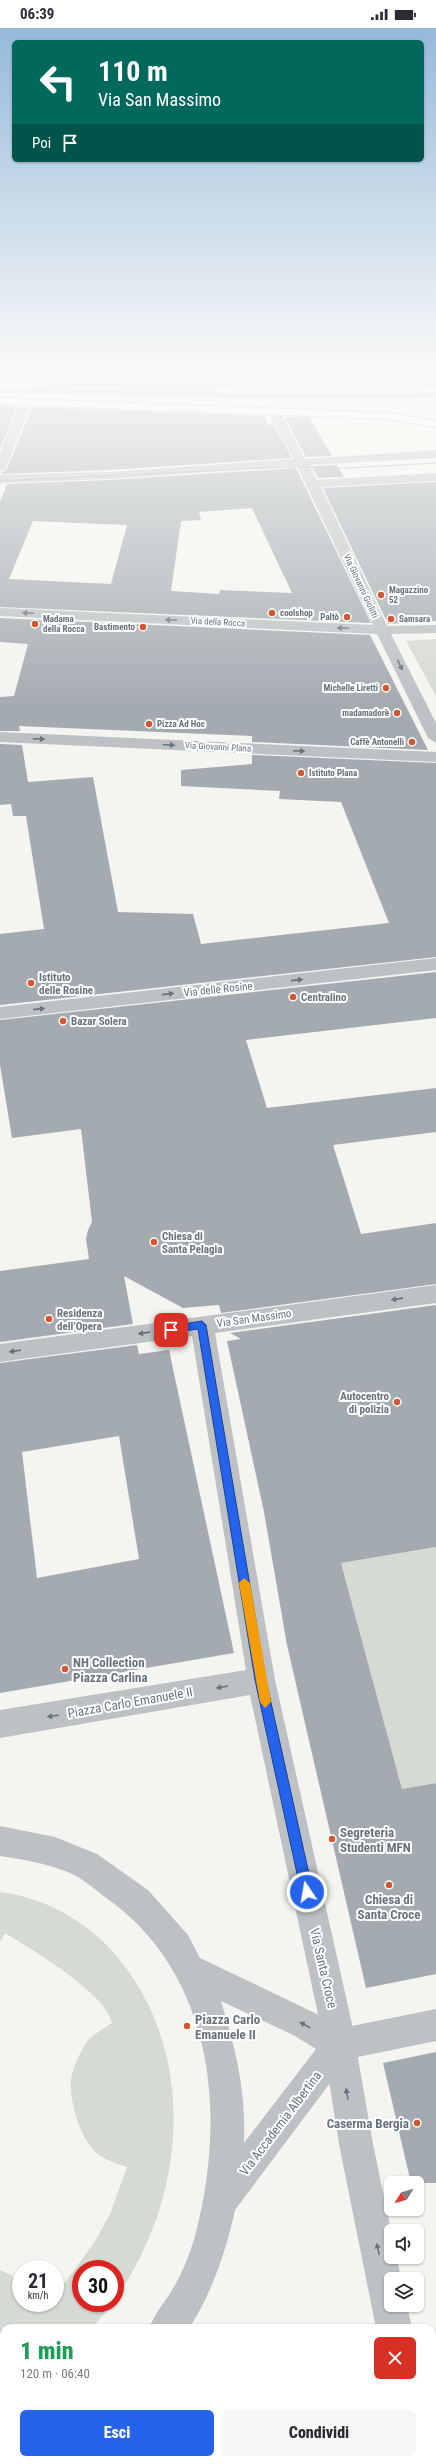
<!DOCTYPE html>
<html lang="it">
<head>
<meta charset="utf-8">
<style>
	:root { --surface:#fff; --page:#f7f7f7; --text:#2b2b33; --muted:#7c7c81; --accent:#2563eb }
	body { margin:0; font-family:"Roboto Condensed",sans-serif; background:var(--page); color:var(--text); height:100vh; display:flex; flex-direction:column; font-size:15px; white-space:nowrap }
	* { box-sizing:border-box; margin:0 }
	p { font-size:13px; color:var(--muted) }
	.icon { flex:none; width:22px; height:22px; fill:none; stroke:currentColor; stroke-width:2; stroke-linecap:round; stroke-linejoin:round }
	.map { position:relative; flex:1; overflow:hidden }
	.side { position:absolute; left:0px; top:2296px; width:436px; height:140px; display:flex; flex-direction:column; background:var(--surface); border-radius:12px 12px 0 0; box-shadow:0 1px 3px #0004 }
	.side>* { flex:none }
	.hud { position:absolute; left:12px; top:12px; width:412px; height:122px; border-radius:6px; box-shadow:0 1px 3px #0004; background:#00695c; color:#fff; overflow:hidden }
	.needle { width:26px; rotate:233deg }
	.fabs { position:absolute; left:384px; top:2148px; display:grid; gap:8px }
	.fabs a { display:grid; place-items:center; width:40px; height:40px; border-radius:6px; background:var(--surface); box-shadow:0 1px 3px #0004; font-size:20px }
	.speed { position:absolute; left:12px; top:2232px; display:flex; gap:8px; font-size:20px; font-weight:700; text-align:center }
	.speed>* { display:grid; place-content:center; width:52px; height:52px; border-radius:50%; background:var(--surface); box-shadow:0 1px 3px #0004; line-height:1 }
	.speed small { font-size:10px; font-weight:400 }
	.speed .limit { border:6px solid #d22; background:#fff; color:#111 }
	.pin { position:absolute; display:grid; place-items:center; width:34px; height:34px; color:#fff; margin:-17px; border-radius:8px; box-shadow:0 2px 6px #0006 }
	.me { position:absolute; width:44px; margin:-22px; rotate:348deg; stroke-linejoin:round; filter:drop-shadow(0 0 3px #0008) }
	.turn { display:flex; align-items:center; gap:14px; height:84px; padding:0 20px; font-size:18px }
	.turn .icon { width:52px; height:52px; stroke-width:2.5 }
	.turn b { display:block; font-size:28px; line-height:34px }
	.then { display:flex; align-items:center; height:38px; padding:0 20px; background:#0003; gap:8px; font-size:15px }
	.round { display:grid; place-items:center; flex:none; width:42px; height:42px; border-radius:6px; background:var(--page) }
	.summary { display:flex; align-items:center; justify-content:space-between; height:68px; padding:0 20px }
	h1 { font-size:24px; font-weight:800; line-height:30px; color:#1e9e55 }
	.cta { display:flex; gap:8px; margin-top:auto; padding:8px 20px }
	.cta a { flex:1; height:46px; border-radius:6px; background:var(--accent); color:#fff; font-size:16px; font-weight:800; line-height:46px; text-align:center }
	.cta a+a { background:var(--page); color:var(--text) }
	.status { display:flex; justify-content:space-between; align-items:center; height:28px; padding:0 20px; background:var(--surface); direction:ltr }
	.status svg { height:11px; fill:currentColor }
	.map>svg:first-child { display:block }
</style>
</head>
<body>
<div class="status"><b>06:39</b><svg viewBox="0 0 49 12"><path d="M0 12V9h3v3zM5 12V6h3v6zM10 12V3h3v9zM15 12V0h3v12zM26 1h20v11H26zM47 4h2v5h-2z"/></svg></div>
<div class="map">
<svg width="436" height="2436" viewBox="0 0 436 2436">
	<rect width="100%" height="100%" fill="#f4f4f0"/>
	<!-- green -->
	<path fill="#d5dad2" d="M436,611V668L406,613Z
		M436,1519V1755L402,1761L341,1535Z
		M0,1864C44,1869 86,1893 115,1926C199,2024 187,2170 115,2271V2241H81V2275H113L92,2300H4V2362L0,2364V2242L11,2247L21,2256V2275H33L38,2285L50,2275H55V2268L94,2215L110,2186L127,2139C118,2136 108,2133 99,2127C81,2114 69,2074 71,2052C73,2040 79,2026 86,2015C92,2007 104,2000 112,1995C107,1966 30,1920 5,1905L0,1914Z"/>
	<!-- water -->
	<path fill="#b6c0c4" d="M0,339H436V358L240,355L214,362L0,356Z"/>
	<!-- building -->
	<path fill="#a4abb0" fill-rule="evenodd" d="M0,378L17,379L0,421Z
		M32,379L264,388L268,397L273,395L292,430L109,442L0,446L7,441Z
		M289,389H309L332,428L306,429L285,390Z
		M337,437L344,449L318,450L311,438Z
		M296,440L371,595L0,579V474L7,456L109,452ZM252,480L292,565L220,562L219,566L171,563L181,493L201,492L199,484ZM33,493L127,497L111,556L9,551Z
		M436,454V593L388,596L323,460Z
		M0,590L370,607L428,722L252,714V708L19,698L20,703H0V669L14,668L28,616L0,614Z
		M0,716L22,717L28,754L93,749L118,884L193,886L201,916L389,895L341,774L279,771L280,763L181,758V742L252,736V727L436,735V929L0,977V906L44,901L26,788H13L11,776L0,777Z
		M436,944V990L246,1012L267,1080L436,1060V1104L333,1117L361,1206L436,1195V1256L221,1285L219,1277L183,1280L124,1248L133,1296L0,1314V1243L89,1231L86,1211L88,1202L92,1194L81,1101L12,1110L0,1037V992Z
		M436,1277V1519L341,1535L402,1761L436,1755V1946L366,1960L287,1617L264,1484L227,1313L241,1311L230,1305Z
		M137,1317L139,1326L169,1322L234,1625L0,1665V1335ZM119,1408L139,1531L37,1550L22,1424Z
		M436,2024V2155H411L383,2035Z"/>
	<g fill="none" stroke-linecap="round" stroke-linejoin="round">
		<!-- secondary casing -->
		<g stroke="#b2b6ba" stroke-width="2">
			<path id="secondary" d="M0,370L388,385L436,393V399L388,391L0,376Z"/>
		</g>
		<!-- pedestrian -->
		<path fill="#bdc1c4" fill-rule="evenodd" d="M0,359L259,365L436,364V370L259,371L0,365Z"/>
		<!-- minor -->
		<path fill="#bdc1c4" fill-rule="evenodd" d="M26,371L32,374L6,440L0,444V425L20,374Z
			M274,381L280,384L305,431L436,422V430L309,437L317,452L436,445V453L321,459L387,598L436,597V605L391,606L436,695V715L428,710L377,606L0,588V580L373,597L297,438L109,451L0,455V447L109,444L294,431L268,384Z
			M0,704L436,724V734L0,714Z
			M436,930V942L0,991V979Z
			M436,1257V1275L215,1305L275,1652L352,1996L373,2116L391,2203V2229H397L401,2251H391V2277H407L412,2300H376L339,2116L320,1996L250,1667L0,1710V1682L246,1642L192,1308L0,1334V1316Z
			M432,2417L436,2421V2436H403V2432H432Z"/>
		<!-- tertiary -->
		<path fill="#bdc1c4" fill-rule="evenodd" d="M0,1798L55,1809L97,1826L148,1862L188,1907L200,1930L317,1986L342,2000L436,1981V2013L348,2031L235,2182C227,2220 211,2268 189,2300H149C155,2286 163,2276 171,2264C181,2248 190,2226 195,2208C227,2088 215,1946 105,1869C93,1860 80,1848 65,1843C44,1835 22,1831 0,1828ZM221,1973L295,2008L316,2021L244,2115C246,2062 236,2023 221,1973Z
			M4,2422V2432H43L41,2436H0V2427Z"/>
		<!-- secondary -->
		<use href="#secondary" fill="#fff" fill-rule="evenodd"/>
		<!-- tram -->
		<path stroke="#9fa4a9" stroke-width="1" d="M0,453L289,439L346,440L436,435"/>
	</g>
	<!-- one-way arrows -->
	<defs><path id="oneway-solid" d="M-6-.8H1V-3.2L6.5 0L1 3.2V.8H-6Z"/></defs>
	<g fill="#66737e">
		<use href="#oneway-solid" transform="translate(28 585) rotate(-177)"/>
		<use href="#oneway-solid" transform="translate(171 592) rotate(-177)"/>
		<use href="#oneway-solid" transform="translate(343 600) rotate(-177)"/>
		<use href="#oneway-solid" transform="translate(400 637) rotate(64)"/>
		<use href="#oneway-solid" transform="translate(39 711) rotate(3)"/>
		<use href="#oneway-solid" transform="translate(169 717) rotate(3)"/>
		<use href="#oneway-solid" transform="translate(299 723) rotate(3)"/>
		<use href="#oneway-solid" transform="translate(297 952) rotate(-6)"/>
		<use href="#oneway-solid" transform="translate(168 966) rotate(-6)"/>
		<use href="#oneway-solid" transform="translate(39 981) rotate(-6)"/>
		<use href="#oneway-solid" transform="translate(397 1271) rotate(172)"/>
		<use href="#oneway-solid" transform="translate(144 1305) rotate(172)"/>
		<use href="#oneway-solid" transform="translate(15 1323) rotate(172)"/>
		<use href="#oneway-solid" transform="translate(222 1659) rotate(170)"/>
		<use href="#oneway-solid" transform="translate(53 1688) rotate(171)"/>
		<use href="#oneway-solid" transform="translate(305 1997) rotate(-151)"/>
		<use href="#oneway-solid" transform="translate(347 2066) rotate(-100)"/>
		<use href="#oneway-solid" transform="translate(378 2221) rotate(-102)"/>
	</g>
	<!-- sky -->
	<linearGradient id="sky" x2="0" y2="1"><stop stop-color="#94b9da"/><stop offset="0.5" stop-color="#fafaf8"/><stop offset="1" stop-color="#fafaf8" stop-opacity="0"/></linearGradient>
	<rect width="436" height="680" fill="url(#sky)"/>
	<!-- route -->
	<path fill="#2563eb" stroke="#184099" d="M202,1293L206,1297L266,1652L313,1864L311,1868L307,1870L302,1868L301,1864L255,1652L198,1301L171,1305L166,1302L171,1298Z"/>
	<!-- slow -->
	<path fill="#f59e0b" d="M244,1550L250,1555L271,1674L265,1680L260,1674L239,1555Z"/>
	<!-- markers -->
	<g fill="#d15833" stroke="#fff" stroke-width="1.5">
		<circle cx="381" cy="567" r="4"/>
		<circle cx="272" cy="585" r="4"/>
		<circle cx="347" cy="589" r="4"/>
		<circle cx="391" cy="591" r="4"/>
		<circle cx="35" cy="596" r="4"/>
		<circle cx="143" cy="599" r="4"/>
		<circle cx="386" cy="660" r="4"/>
		<circle cx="397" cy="685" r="4"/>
		<circle cx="149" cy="696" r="4"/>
		<circle cx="412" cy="714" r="4"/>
		<circle cx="301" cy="745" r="4"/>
		<circle cx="31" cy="955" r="4"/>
		<circle cx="293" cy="969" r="4"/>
		<circle cx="63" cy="993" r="4"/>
		<circle cx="154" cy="1214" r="4"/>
		<circle cx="49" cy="1291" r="4"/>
		<circle cx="397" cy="1374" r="4"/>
		<circle cx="65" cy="1641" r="4"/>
		<circle cx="332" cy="1811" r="4"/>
		<circle cx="389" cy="1857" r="4"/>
		<circle cx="187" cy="1998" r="4"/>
		<circle cx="417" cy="2095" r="4"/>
	</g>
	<g text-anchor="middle" stroke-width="4" stroke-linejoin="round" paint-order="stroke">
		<!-- far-street labels -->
		<g font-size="9" fill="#66737e" stroke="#fff">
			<text transform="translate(361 558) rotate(65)" y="3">Via Giovanni Giolitti</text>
			<text transform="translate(218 594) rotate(3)" y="3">Via della Rocca</text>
			<text transform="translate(218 719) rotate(3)" y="3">Via Giovanni Plana</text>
		</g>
		<!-- far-poi labels -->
		<g font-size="9" font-weight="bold" fill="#66737e" stroke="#fff" text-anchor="start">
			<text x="389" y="565">Magazzino<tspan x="389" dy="10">52</tspan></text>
			<text x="280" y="588">coolshop</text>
			<text x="339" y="592" text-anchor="end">Paltò</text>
			<text x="43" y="594">Madama<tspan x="43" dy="10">della Rocca</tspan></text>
			<text x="399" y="594">Samsara</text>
			<text x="135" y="602" text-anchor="end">Bastimento</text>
			<text x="378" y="663" text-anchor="end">Michelle Liretti</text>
			<text x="389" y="688" text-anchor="end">madamadorè</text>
			<text x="157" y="699">Pizza Ad Hoc</text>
			<text x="404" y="717" text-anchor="end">Caffè Antonelli</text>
			<text x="309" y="748">Istituto Plana</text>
		</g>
		<!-- poi labels -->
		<g font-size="11" font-weight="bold" fill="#66737e" stroke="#fff" text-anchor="start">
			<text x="39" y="953">Istituto<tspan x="39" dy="13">delle Rosine</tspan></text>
			<text x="301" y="973">Centralino</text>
			<text x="71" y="997">Bazar Solera</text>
			<text x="162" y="1212">Chiesa di<tspan x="162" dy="13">Santa Pelagia</tspan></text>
			<text x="57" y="1289">Residenza<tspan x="57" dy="13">dell’Opera</tspan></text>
			<text x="389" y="1372" text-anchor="end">Autocentro<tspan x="389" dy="13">di polizia</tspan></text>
		</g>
		<!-- street labels -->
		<g font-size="11" fill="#66737e" stroke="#fff">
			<text transform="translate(218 961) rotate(-6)" y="4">Via delle Rosine</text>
			<text transform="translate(254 1290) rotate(-8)" y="4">Via San Massimo</text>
		</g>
		<!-- near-poi labels -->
		<g font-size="13" font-weight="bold" fill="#66737e" stroke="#fff" text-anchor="start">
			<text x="73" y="1639">NH Collection<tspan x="73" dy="15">Piazza Carlina</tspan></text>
			<text x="340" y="1809">Segreteria<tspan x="340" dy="15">Studenti MFN</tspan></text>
			<text x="389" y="1876" text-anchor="middle">Chiesa di<tspan x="389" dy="15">Santa Croce</tspan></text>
			<text x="195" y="1996">Piazza Carlo<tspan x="195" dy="15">Emanuele II</tspan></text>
			<text x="409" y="2100" text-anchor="end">Caserma Bergia</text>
		</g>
		<!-- near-street labels -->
		<g font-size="13" fill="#66737e" stroke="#fff">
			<text transform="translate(130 1674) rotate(-10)" y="5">Piazza Carlo Emanuele II</text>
			<text transform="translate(324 1940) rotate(77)" y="5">Via Santa Croce</text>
			<text transform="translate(280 2095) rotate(-53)" y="5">Via Accademia Albertina</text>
		</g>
	</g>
</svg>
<div class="fabs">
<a><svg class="needle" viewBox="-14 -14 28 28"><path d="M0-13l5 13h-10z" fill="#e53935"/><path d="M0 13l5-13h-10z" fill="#7c7c81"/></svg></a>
<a><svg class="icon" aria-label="sound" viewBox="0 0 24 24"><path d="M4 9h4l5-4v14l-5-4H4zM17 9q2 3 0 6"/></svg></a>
<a><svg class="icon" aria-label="layers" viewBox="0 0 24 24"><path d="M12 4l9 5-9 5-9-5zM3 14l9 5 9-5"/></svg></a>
</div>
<div class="speed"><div>21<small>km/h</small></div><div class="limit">30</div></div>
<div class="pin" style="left:171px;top:1302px;background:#d93025"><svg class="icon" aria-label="arrive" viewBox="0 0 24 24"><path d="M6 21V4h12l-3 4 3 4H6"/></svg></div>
<svg class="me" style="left:307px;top:1864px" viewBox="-20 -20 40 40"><circle r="17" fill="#2563eb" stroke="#fff" stroke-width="3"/><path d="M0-11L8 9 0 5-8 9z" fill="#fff"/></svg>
<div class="hud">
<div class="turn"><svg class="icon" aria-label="left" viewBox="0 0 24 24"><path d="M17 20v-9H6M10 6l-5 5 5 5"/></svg><div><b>110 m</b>Via San Massimo</div></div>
<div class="then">Poi<svg class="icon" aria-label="arrive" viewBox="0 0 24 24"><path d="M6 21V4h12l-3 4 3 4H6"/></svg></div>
</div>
<section class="side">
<div class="summary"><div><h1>1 min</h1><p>120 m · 06:40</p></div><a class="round" style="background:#d93025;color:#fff"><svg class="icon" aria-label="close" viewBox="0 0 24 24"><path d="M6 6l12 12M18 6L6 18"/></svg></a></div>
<div class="cta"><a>Esci</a><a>Condividi</a></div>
</section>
</div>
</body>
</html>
